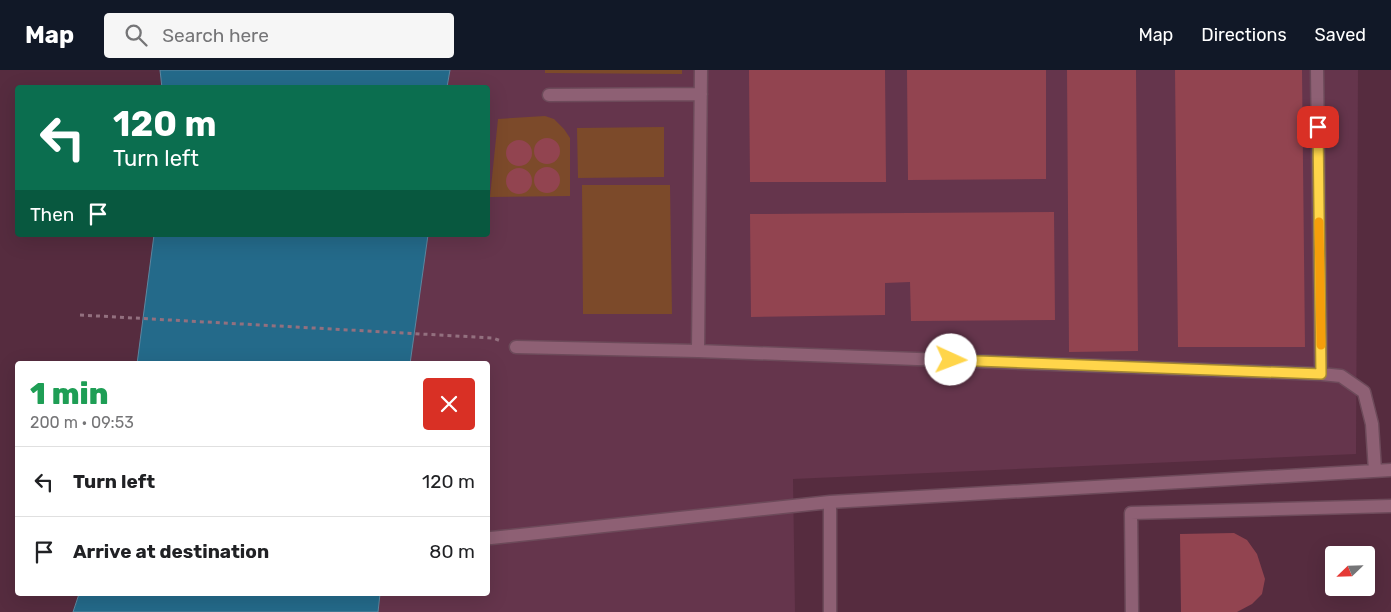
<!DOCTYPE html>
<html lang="en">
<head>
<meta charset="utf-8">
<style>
	:root { --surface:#fff; --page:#f6f6f6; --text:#202124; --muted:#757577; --line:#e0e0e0; --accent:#111827 }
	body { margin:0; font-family:Rubik,sans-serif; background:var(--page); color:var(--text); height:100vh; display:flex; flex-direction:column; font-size:19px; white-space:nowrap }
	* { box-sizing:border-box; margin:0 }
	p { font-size:16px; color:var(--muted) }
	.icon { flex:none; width:28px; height:28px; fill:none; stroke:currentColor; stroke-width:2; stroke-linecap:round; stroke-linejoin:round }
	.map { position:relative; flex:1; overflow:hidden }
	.drawer { position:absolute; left:15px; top:291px; width:475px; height:235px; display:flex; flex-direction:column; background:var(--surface); border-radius:5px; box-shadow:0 5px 20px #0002 }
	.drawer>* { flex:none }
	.guide { position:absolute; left:15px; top:15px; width:475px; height:152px; border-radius:5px; box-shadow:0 5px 20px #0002; background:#0b6e4f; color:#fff; overflow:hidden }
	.needle { width:32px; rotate:247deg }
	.tools { position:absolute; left:1325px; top:476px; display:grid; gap:10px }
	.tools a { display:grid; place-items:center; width:50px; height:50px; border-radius:5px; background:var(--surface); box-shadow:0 5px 20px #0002; font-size:25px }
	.pin { position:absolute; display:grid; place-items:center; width:42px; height:42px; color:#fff; margin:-21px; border-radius:10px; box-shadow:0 2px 8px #0006 }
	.me { position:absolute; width:55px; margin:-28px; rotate:92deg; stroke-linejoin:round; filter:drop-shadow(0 0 4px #0008) }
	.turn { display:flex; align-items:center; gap:18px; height:105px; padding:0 15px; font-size:22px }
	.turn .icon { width:65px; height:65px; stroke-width:2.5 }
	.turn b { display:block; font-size:35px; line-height:42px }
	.then { display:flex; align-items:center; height:48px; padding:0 15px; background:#0003; gap:10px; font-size:19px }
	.round { display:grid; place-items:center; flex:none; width:52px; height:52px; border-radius:5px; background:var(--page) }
	.summary { display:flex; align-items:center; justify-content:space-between; height:85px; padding:0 15px }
	h1 { font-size:30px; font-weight:800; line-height:38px; color:#1e9e55 }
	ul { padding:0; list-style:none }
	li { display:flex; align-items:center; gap:15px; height:70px; padding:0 15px; border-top:1px solid var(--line) }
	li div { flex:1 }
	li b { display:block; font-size:19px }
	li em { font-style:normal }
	header { display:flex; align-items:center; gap:30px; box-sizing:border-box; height:70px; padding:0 25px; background:var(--accent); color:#fff }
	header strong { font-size:24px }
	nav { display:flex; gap:28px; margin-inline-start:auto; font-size:18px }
	.search { width:350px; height:45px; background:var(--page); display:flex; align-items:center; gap:12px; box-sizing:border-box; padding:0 18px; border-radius:5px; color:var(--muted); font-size:19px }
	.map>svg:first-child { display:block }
</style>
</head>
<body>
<header>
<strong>Map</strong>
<div class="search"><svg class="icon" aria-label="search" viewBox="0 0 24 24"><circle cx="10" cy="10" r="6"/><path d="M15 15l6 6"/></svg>Search here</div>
<nav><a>Map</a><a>Directions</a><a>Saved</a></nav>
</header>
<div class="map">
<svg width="1391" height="542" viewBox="0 0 1391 542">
	<rect width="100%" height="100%" fill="#562c3f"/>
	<!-- built -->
	<path fill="#65354c" d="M450,0H1358L1356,384L793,409L795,542H378L380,524H488V294H410L428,165H488V18L447,17Z"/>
	<!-- green -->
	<path fill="#7c4a2a" d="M545,0H682V4L545,3Z
		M545,46L554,49L564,59L570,68V126L490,127L498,49Z
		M664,57V107L578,108L577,58Z
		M582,115H670L672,244H583Z"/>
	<!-- water -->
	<path fill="#246a8a" stroke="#5e87a0" d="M160,0H450L447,17L162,18Z
		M154,165H428L410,294H137Z
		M79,524H380L378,542H73Z"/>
	<!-- building -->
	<path fill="#924450" d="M749,0H885L886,112H750Z
		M907,0H1046V109L908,110Z
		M1067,0H1136L1138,281L1069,282Z
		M1175,0H1302L1305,277H1178Z
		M534 81a13 13 0 1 1 26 0a13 13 0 1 1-26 0Z
		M506 83a13 13 0 1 1 26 0a13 13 0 1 1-26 0Z
		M534 110a13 13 0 1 1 26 0a13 13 0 1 1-26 0Z
		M506 111a13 13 0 1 1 26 0a13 13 0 1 1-26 0Z
		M1054,142L1055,250L911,251L910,212L885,213V245L751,247L750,144Z
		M1234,463L1247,470L1257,484L1265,509L1262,524L1252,534L1237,542H1181L1180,464Z"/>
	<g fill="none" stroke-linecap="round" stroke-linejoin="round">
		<!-- minor casing -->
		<g stroke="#6d4a5a" stroke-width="15">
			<path id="minor" d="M1317,0L1321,304
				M549,25L701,24
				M516,277L698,281L1321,304L1341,306L1364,322L1372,354L1375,401
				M698,281L701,0
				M830,432V542
				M491,468L830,432L1391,400
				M1132,542L1131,443L1391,436"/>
		</g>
		<!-- path -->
		<path stroke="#93707f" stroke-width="3" stroke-dasharray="4 4" stroke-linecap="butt" d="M80,245L493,268L501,271"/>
		<!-- minor -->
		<use href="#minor" stroke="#8e6074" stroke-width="12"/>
	</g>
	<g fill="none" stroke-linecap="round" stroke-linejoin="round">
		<!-- route casing -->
		<g stroke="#a68a30" stroke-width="12">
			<path id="route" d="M951,290L1321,304L1318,57"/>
		</g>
		<!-- route -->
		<use href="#route" stroke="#ffd54a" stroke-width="9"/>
		<!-- slow -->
		<path stroke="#f59e0b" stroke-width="9" d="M1319,152L1321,275"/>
	</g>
</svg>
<div class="tools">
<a><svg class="needle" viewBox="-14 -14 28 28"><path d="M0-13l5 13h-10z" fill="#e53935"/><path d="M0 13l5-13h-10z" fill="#757577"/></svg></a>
</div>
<div class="pin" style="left:1318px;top:57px;background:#d93025"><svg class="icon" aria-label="arrive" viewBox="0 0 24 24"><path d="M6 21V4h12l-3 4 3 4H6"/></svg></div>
<svg class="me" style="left:951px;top:290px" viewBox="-20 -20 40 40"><circle r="19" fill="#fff"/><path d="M0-13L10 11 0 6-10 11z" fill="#ffd54a"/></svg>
<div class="guide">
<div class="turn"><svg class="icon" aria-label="left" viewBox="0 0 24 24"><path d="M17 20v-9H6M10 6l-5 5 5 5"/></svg><div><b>120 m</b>Turn left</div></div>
<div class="then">Then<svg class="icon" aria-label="arrive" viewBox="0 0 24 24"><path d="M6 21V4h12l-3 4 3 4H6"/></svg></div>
</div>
<section class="drawer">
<div class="summary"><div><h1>1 min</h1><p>200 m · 09:53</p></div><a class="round" style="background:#d93025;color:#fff"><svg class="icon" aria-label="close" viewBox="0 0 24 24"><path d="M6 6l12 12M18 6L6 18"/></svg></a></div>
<ul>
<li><svg class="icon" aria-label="left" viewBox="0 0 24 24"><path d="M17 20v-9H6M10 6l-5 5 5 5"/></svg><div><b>Turn left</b></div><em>120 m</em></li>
<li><svg class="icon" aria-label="arrive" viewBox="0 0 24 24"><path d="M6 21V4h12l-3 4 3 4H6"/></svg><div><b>Arrive at destination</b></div><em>80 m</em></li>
</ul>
</section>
</div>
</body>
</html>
